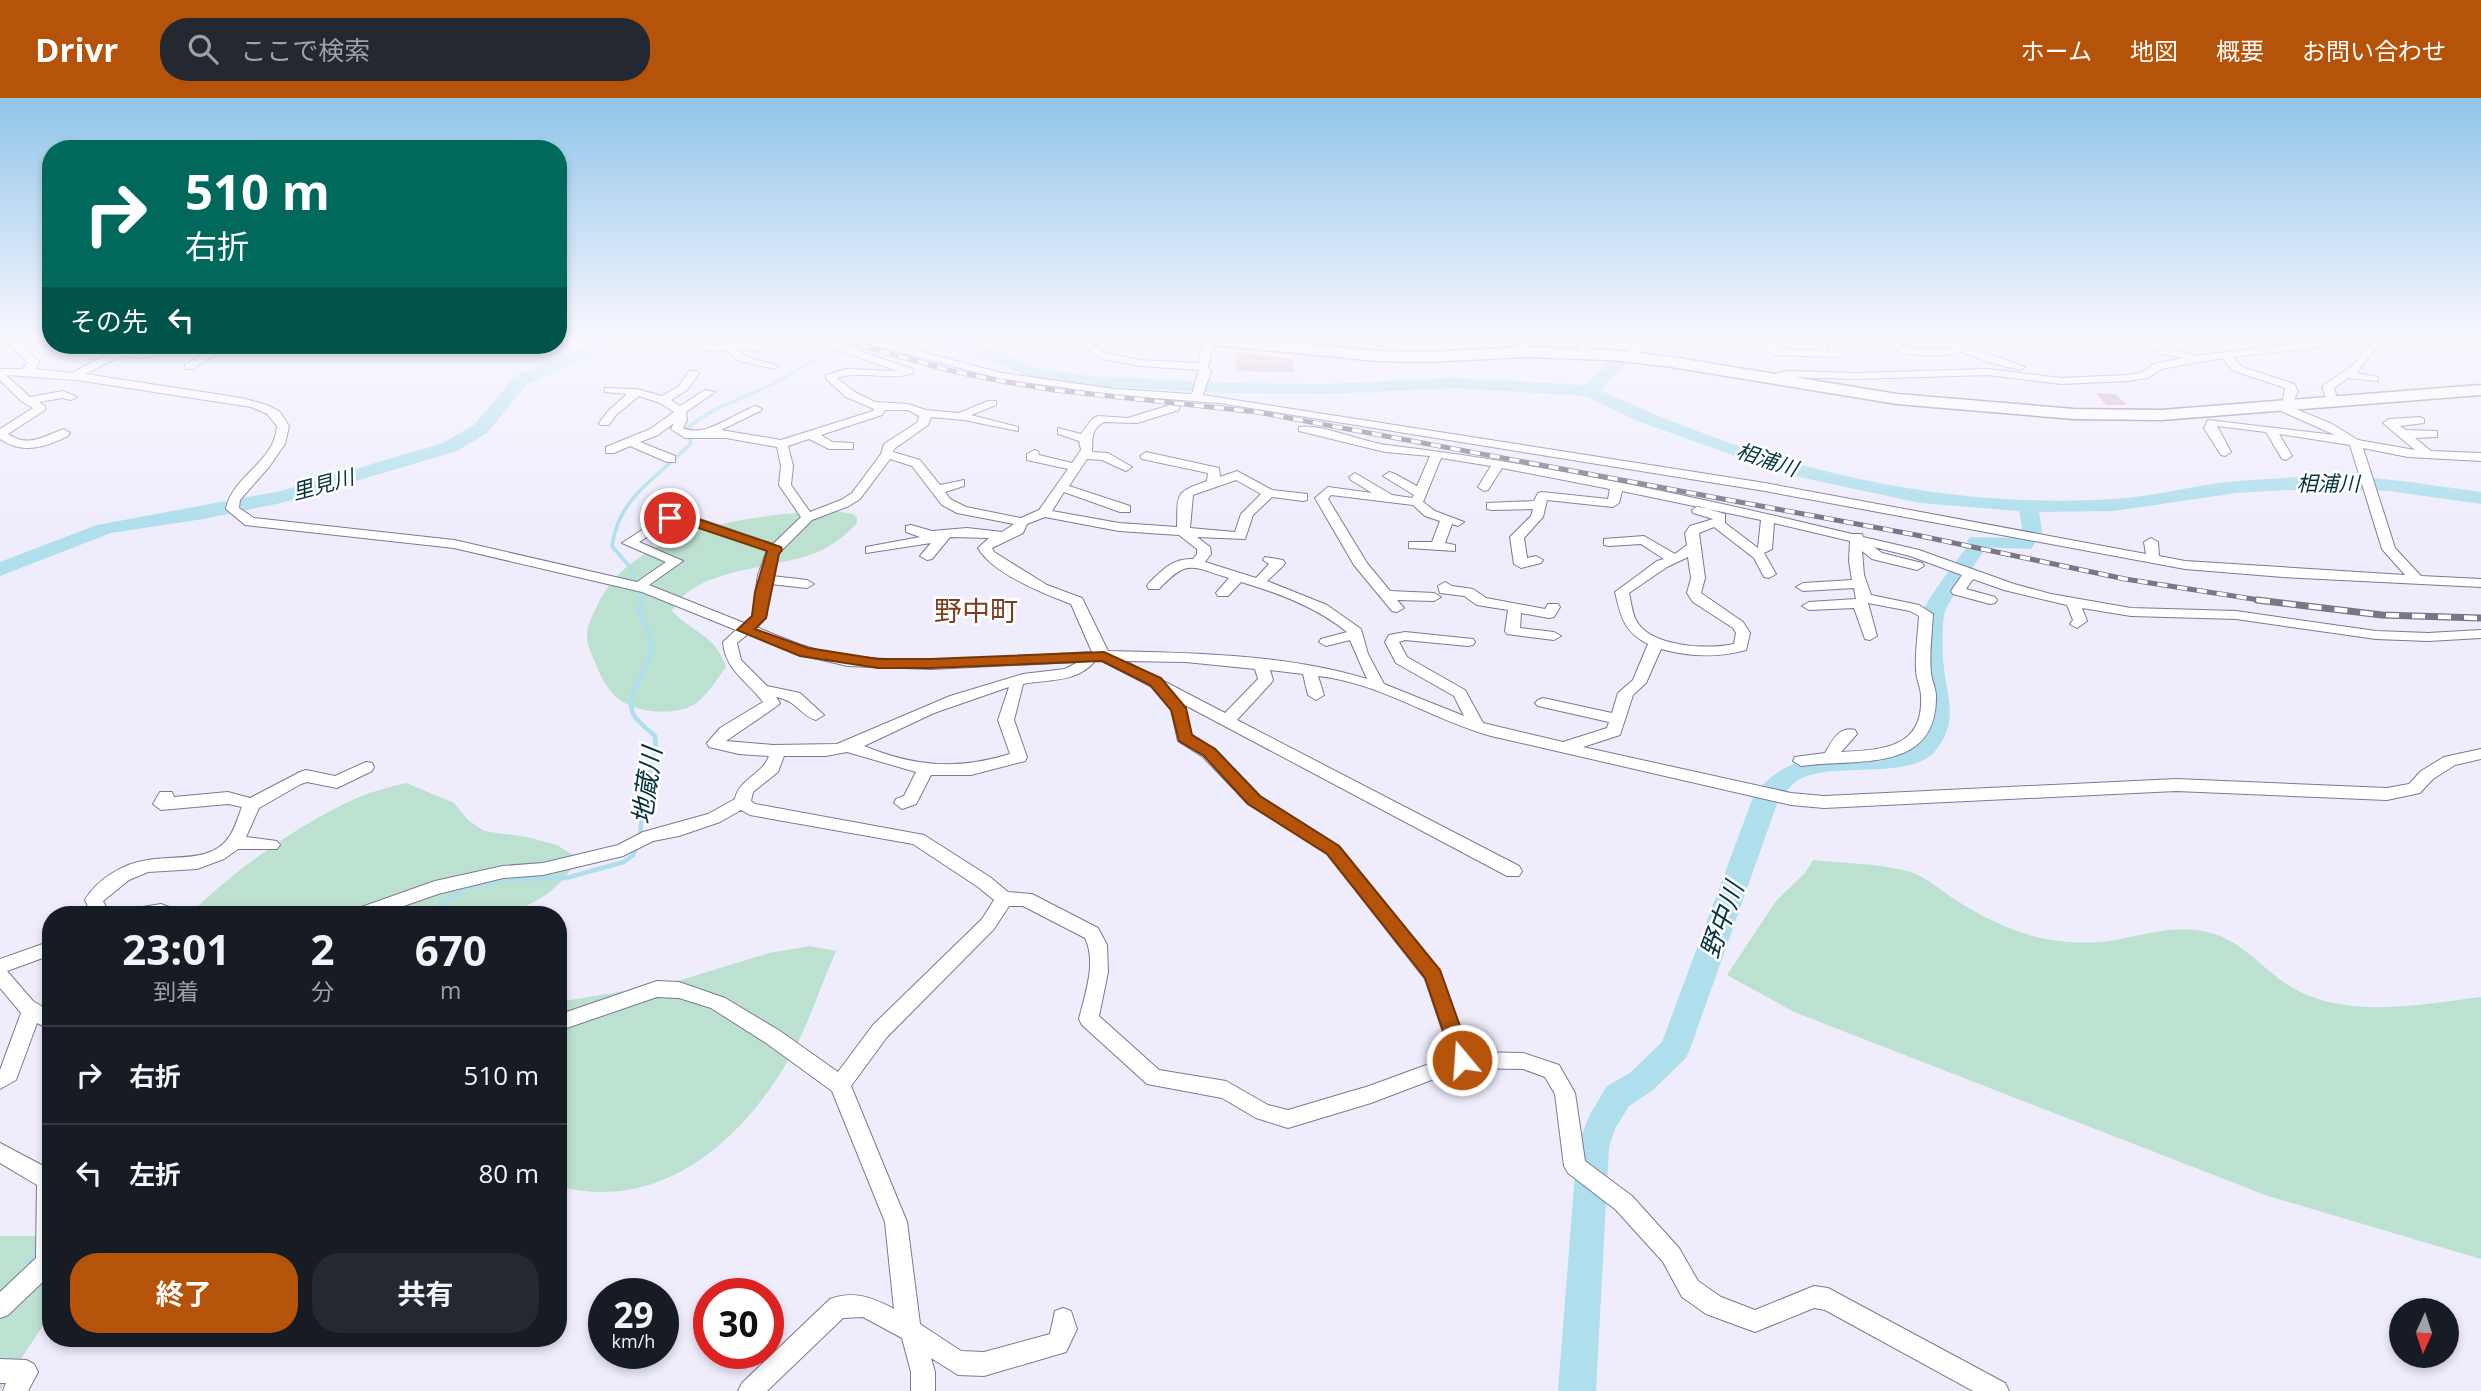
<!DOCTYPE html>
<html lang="ja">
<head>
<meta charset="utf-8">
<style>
	:root { --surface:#171b24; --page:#242831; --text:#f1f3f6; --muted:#9ea1a6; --line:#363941; --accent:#b45309 }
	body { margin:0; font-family:"Open Sans","Noto Sans JP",sans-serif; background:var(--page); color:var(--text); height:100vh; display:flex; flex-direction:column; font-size:26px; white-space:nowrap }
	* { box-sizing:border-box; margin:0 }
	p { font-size:23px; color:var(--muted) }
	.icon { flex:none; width:38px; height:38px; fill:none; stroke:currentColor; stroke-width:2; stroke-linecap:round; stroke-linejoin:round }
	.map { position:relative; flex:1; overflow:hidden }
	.side { position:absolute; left:42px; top:808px; width:525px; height:441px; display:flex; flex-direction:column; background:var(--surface); border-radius:28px; box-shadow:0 4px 10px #0003 }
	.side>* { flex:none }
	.guide { position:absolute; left:42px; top:42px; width:525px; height:214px; border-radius:28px; box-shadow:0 4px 10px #0003; background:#00695c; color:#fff; overflow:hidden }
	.needle { width:46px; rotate:183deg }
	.fabs { position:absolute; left:2389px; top:1200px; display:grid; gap:14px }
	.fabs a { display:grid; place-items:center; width:70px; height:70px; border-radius:50%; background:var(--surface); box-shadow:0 4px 10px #0003; font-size:35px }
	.speed { position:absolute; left:588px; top:1180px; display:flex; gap:14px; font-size:35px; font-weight:700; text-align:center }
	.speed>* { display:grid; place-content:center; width:91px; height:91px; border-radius:50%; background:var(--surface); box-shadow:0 4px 10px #0003; line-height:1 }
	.speed small { font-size:18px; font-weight:400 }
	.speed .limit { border:10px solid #d22; background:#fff; color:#111 }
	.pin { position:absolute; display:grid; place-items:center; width:60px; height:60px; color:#fff; margin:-30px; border:4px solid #fff; border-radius:50%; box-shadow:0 2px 7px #0007 }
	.me { position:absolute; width:77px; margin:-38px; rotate:342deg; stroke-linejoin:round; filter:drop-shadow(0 0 5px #0008) }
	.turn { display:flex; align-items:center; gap:24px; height:147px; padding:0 28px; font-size:32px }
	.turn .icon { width:91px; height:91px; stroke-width:2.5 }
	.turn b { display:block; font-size:49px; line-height:60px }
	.then { display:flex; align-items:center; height:66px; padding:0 28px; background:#0003; gap:14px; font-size:26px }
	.eta { display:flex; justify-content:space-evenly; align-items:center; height:119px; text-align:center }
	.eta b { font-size:42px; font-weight:700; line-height:49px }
	.cta { display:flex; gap:14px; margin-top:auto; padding:14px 28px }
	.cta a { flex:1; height:80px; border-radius:28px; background:var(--accent); color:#fff; font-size:28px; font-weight:700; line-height:80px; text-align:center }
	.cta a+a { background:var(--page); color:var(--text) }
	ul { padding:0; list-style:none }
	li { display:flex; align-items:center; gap:21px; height:98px; padding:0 28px; border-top:2px solid var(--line) }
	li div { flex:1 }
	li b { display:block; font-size:26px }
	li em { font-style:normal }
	header { display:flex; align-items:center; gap:42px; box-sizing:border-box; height:98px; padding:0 35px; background:var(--accent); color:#fff }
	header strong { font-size:33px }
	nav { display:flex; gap:38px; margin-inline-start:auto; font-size:24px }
	.search { width:490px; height:63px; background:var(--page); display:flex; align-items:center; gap:18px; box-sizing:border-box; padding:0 24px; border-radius:28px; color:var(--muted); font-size:26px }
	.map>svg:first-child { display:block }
</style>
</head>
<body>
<header>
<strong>Drivr</strong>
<div class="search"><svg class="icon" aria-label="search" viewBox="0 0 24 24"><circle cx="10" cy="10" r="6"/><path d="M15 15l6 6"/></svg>ここで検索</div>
<nav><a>ホーム</a><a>地図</a><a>概要</a><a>お問い合わせ</a></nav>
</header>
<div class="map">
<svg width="2481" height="1293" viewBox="0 0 2481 1293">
	<rect width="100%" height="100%" fill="#efedfc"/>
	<!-- green -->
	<path fill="#bde1d0" d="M834,413L853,416L857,419V425C844,439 831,449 813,456C772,471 693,470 672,513C694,536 715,536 726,569C717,581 708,597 695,606C674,619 632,615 615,598C606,589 600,577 596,566C592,558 586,545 587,536C587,526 594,515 598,506C634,429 759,415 834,413Z
		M406,685L454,705L468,722L484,733L527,739L557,747L578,760C559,793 540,802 507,817H189C234,772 300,725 359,699C374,693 390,689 406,685Z
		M1813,762C1845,766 1883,765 1913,775C1927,780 1942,793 1954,801C1982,819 2018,837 2051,842C2072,845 2095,846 2115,842C2150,836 2179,825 2214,836C2245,845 2266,875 2293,890C2349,922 2421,906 2481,899V1161L2268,1098L1794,914L1727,877L1776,803L1805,775Z
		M810,848L836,853C820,889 806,934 786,966C738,1047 657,1115 558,1088V904L668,886L769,855Z
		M0,1138H51V1216L0,1292Z"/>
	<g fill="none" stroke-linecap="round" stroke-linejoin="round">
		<!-- stream-far2 -->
		<path stroke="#afdfec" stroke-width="3.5" d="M642,504L629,468L612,448C619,397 658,380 691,345L686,331C715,307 747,300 779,283C799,272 817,258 837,249"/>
		<!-- stream-far1 -->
		<path stroke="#afdfec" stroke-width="4.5" d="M425,817L469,788L503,782L566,780L624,764L633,757L640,742L642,708L656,649L655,638C649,632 640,626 635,619C620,597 654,569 651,546C650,535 642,521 638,510L643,502"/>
		<!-- stream -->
		<path stroke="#afdfec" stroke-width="6" d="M27,1170L38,1154"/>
		<!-- river -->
		<path fill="#afdfec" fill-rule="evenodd" d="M601,242H623L621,246L527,286L487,335L457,353L281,405L203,421L111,435L0,478V464L97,427L281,393L443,345L474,327L515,278Z
			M932,242H958L1003,254L1033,269L1090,278L1230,285L1327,286L1456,280L1585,287L1612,261L1618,260L1627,265L1600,292C1759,367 1936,412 2113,401C2155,399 2196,386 2238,383C2288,379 2342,376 2392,382C2422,385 2451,390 2481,394V406L2389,393L2290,392L2236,395L2114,413L2039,414L2042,434L2031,451L1979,449L1983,454C1975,467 1946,505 1944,517C1942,533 1942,554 1944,570C1947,601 1959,622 1936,652C1911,684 1832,662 1798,682C1790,687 1783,698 1777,706L1690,951L1686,960L1652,993L1629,1008L1615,1031L1609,1049L1596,1293H1558L1577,1049L1590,1016L1607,988L1630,975L1662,944L1752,702C1779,656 1828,657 1876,654C1889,653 1906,654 1916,643C1935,622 1923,594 1921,571C1919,554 1919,533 1922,517C1924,504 1957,463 1966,450L1972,448L1967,443L1970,439L2019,440L2022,429L2019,413L1920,405L1785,376L1635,322L1586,298L1456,290L1327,296L1230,295L1090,288L1023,277L991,262L934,246Z"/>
	</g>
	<!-- building -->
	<path fill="#d5abbb" d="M1235,254L1293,261V274L1236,273Z
		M2096,295L2115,296L2127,307H2106Z"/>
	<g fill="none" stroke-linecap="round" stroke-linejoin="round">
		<!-- minor casing -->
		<g stroke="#7d7898" stroke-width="2">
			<path id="minor" d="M5,242H51V247L19,244L39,264L36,271L72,275L107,256L84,252L82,247L141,254L146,247H156L152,258L141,260L121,258L85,276L242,300L267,307L280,314L289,328L285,346L269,369L240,402L239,410L254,420L454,442L637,484L666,464L622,445L659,421L642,411L656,400H664V406L657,410L668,415L679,414L773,446L801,419L779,387L781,368L777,349L726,340H685L671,331L674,325L658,337L640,344L675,358V364H667L630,348L614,355H606V349L650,331L674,314L660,305L639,298L616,317L609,327H601L599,325L608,313L627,296L605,294V290L637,291L662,298L679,288L689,273H697L699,275L687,292L671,302L680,308L705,292L715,294L686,314L687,322L683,330C705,341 735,314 756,308L762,311L760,313L721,332L781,342L873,313L874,311L846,299L826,281V277L846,271L897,273L811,242H826L913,271V275C888,284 861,271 837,280L855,294L875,304L908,306L926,312L959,315L988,303H996V307L971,317L1018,329V333L964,322L931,319L928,327L894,351L893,354L920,362L940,387L964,382V388L945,394L950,401L966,409L1021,420L1039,412L1068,371L1027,362V356L1034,352L1038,353L1039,357L1072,365L1081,352L1079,343L1058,336V330L1081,336L1092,321L1098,318L1128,320L1170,307L1179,308V312L1137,325L1104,324C1090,332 1093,341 1092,354L1108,355L1132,369L1126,373L1102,362L1087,361L1069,388L1130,408V414H1120L1064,394L1052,413L1119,425L1177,429C1178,395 1174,395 1207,383L1208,375L1142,361L1140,358L1146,354L1219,370L1220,379L1237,373L1272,392L1307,396V402L1303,403L1272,399L1253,417L1245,441L1197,439L1210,449L1211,456L1205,464L1256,480L1269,466L1263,462L1265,459L1283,462L1285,465L1283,468L1267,483L1327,507L1361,531L1368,556L1384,586L1464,618L1454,598L1396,565L1385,544L1389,537L1405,534L1473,541L1475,544L1473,547L1468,548L1405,542L1399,544L1407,559L1465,592L1483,625L1563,644L1607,630L1609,624L1538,608L1535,605L1538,602L1543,600L1612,615L1618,595L1633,582L1648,546C1624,534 1621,519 1615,494L1657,463L1664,461L1641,446L1609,448L1604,447V441L1644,438L1675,456L1687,447L1685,435L1690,428L1713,421L1693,415L1692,412L1698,408L1725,416V425L1758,450L1761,422L1622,393L1619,405L1613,409L1547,402L1543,419L1524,440L1527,460L1536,458L1543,462L1541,465L1521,470L1514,466L1510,439L1531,418L1533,411L1492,412L1487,411V405L1534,403L1538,395L1542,394L1608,401L1610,391L1502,370L1488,392L1484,393L1478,389L1491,368L1441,360L1423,404L1435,413L1464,424L1458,428L1452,426L1445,445L1455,447V453L1409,450V444H1432L1440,423L1425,418L1413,407L1331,397L1328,401L1367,465L1390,493L1434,495L1441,499L1434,503L1397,502L1404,510L1397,514L1392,513L1354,467L1315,400L1328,389L1372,395L1351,382L1349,379L1355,375L1392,397L1412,400L1414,397L1383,378L1389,374L1393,375L1417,388L1430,358L1385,354L1299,333V329C1320,325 1363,344 1387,347C1545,366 1698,399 1852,436H1862L1863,439L1919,452L2014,486L2051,496L2131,510L2236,513L2376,533L2428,535L2481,532V540L2428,543L2376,541L2236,521L2131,518L2082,510L2087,523L2077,530L2070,526L2073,522L2067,507L2004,492L1973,481L1966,491L1995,499L1997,502L1995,505L1990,506L1953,496L1951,493L1962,477L1910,458L1874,449L1882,455L1922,465L1924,468L1917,472L1872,461L1862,453L1864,477L1871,497L1919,507L1933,516C1932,536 1929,555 1931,575C1932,584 1937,592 1936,601C1935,677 1853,660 1801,668L1793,663L1795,659L1825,655C1832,643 1839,628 1855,632L1857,636L1841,654C1881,652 1924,651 1921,598C1921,589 1916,581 1916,572C1915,554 1918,536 1919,518L1910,513L1868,505L1877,538L1870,542L1865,541L1854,510L1809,512L1802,508L1809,504L1856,501L1854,490L1803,493L1796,489L1803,485L1852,482L1849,463L1850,443L1774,425L1772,451L1764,455L1776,476L1769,480L1764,479L1754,460L1714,429L1699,435L1705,480L1701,495L1743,524L1750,535L1746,552C1717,560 1690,559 1661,551L1646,585L1633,597L1620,637L1583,649L1791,695L1824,698L2176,681L2387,690L2409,686L2421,673L2444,659L2481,651V661L2455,667L2433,681L2420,695L2387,702L2176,693L1824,710L1791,707L1491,638C1433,622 1378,584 1318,578L1324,597L1316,602L1308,597L1303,576L1270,572L1273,582L1271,585L1237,622L1519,768L1522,773L1519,778H1507L1183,606L1191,636L1215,651L1260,698L1339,748L1440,873L1469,954L1523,955L1559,967L1575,995L1585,1063L1632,1098L1679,1150L1698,1183L1721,1199L1755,1212L1814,1188L1828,1190L2005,1285L2009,1293H1973L1825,1212L1814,1210L1755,1234L1706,1216L1682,1199L1663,1164L1616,1112L1568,1075L1564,1068L1555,996L1545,979L1523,971L1463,970L1371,1005L1288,1030L1256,1020L1222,1000L1147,986L1082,927L1079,921C1085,896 1097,864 1085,840L1023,808H1009L994,831L887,939L851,988L907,1124L920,1226L961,1253L984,1254L1050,1236L1055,1213L1063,1210L1071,1213L1077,1231L1066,1254L984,1278L958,1277L931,1260L935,1274V1293H911V1274L902,1240L863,1219L843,1220L767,1293H738L742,1285L830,1201C854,1192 873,1200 894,1211L885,1124L832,993L766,945L711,910L679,900L657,899L558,933V917L657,883L679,884L725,900L780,933L838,974L873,927L982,821L994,802L978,789L913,746L750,717L741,712L720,724L679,738L653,743L623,758L543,777L503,780L438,796L378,817H350L353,812L435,783L503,768L543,765L618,747L643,734L708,716L735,701C739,681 762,677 769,658L739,656L709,649L707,645L720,630L763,604C748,584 725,572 723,544L736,532L642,494L454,450L245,427L226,411C232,378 275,364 277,328L267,316L251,309L77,282L6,277L30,299L63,293L77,299L71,302L62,300L39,304L45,308V312L8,336C30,350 43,338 64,331L70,335L68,338C45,349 24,357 0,341V331L33,310L21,303L0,282V271H22L28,265ZM885,312H908L919,318L918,324L884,346L881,356L852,395L841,402L810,414L791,387L793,368L788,348L809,341L829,351H853V345L832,344L821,337L882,317ZM890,361L912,368L942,407L957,415L1014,426L1002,434L967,430L932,433L911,427L906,428V434L920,439L866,449V455L931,445L920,458L927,462L932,461L950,439L989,440L978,450C993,476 1044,496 1071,506L1092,554C1012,558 929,567 849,558C816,555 786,541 756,529L766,520L770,486L807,490L814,486L807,482L772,478L778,456L812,422L849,408L860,401ZM1236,382L1261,396L1241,416L1235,434L1190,430L1193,397ZM1045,419L1119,433L1179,437L1197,451V456L1193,461C1173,460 1162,472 1149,485L1147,488L1149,491H1159C1188,460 1192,469 1229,480L1216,495L1218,498H1228L1241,484C1278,495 1316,509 1347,534L1321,541L1319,544L1326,548L1350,542L1367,581C1286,556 1192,555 1108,553L1082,500L1047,487L994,454L992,450L1023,435L1027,426ZM675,422L767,452L758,477L752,519L744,525L649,487L683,463L639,444ZM1688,459L1691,480L1687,495L1693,504L1733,530L1736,535L1734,546C1709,552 1649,549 1636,522C1632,514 1631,504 1629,495L1667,469ZM748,536L800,557L848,568L931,571L1078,564L1065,571L1023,576L950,598L837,646L773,647L726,643L777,608L780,605L776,599C798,603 799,617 816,622L824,617L800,595L767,588L741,562L737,545ZM1095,563H1102L1154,590L1171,611L1178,643L1203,659L1248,706L1327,756L1425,881L1451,958L1369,988L1288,1012L1268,1007L1226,983L1159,972L1099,918L1108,874L1107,847L1098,830L1032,796L1008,794L990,779L924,737L755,706L751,703L753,694L778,674L784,658H826L847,654L916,674L904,698L896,701L894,705L902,711L916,706L931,677H971L1025,663L1027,659L1014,622L1023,586C1048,581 1077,585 1095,563ZM1125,563L1186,564L1255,571L1258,581L1225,615ZM1009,589L998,622L1010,656C958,672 915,669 864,648L934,615Z
				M670,242C686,242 707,248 719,247C734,247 755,240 768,250V254L739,251L744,258L779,268L774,271L740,263L736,262L728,252L718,254L671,244Z
				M860,242H877L1002,275L1115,291L1192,296L1199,272L1141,268L1101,261L1078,242H1089L1104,255L1141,262L1198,265L1204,242H1214L1208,269L1211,274L1203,297L1765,385L2146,456L2144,444L2151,440L2158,444L2159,458L2185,463L2405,477L2382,451L2350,347L2279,336L2292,358L2286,362L2282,361L2266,334L2217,328L2231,354L2225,358L2221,357L2204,330L2208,322L2335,337L2274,310V306H2282L2285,290L2234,273L2222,260L2161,271L2148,280L2127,283L2061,286L1988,277L1855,281L1787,279L1765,283L1759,280L1787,273L1855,275L1988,271L2061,280L2127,277L2141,275L2154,266L2182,260L2162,256L2145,242H2157L2169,251L2192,256L2193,258L2329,242H2361L2356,245L2233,259L2242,269L2294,286L2298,293L2291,309L2332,326L2358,342L2415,352L2383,325L2389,321L2420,319L2424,321V325L2400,328L2406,332L2437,333V339L2415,340L2431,353L2481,355V363L2408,359L2363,350L2395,450L2421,478L2481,481V489L2283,479L2185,471L1765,393L1219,305L1115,297L1002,281L861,244Z
				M1337,242H1357L1382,249L1377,252L1338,244Z
				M1514,242H1524L1531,254L1530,256H1522Z
				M1576,242H1586L1593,256L1592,258H1584Z
				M1632,242H1642L1643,246L1634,261L1630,262L1625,259L1633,246Z
				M1764,242H1774L1778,251L1830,253L1825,242H1835L1842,256L1837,259L1774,257L1769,254Z
				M1882,242C1894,242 1899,247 1910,249C1924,252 1938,251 1952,250L1937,242H1951L2025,269L2020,272L1988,264L1959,253L1954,256C1930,258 1899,261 1882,242Z
				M2373,242H2383L2356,275L2378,279V283L2348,280L2334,290L2338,303L2336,305H2328L2322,289L2324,287L2353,267Z
				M216,247H228L193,271H185V267Z
				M244,247H274C268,252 250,252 244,247Z
				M1445,484L1452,488L1473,491L1486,500L1545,511L1548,506H1558L1560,509L1554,519L1549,520L1521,515L1520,530L1554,534L1561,538L1554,542L1507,536L1505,533L1508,512L1477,507L1464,498L1440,495L1438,488Z
				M366,664L372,665L374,669L372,673L337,690L307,684L301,686L259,710L246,739L277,743L280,747L277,751H238L224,761L197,771L148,774L129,782L103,803L110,817H92L85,802C97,781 124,765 148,762C174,757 212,765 229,739C235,731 238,719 242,709L228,706L161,712L153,706L160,694H172L174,699L228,694L250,700L300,674L306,672L335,678Z
				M161,806L177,812L180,817H121L124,812Z
				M51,843V857L7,873L33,903L51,914V932L37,925L16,982L0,991V972L21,915L0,890V861Z
				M0,1045L51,1072V1176L8,1217L0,1220V1194L36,1160L37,1087L0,1065Z
				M0,1261L26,1262L34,1266L38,1274L28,1293H3L6,1285H0Z"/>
		</g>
		<!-- highway casing -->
		<g stroke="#7d7898" stroke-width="3">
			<path id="highway" d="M1207,242H1263L1377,253L1426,254L1526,249L1611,252L1665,258L1897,296L2074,311L2161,312L2481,287V297L2161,322L2074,321L1897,306L1665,268L1611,262L1526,259L1426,264L1377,263L1215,247Z"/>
		</g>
		<!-- minor -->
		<use href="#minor" fill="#fff" fill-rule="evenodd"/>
		<!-- highway -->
		<use href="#highway" fill="#fff" fill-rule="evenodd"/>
		<!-- rail-far1 casing -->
		<g stroke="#797786" stroke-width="5">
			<path id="rail-far1" d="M841,242L952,273L1001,283L1054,292L1257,314L1916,437L2125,481L2272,504"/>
		</g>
		<!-- rail casing -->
		<g stroke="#797786" stroke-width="7">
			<path id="rail" d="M2257,502L2382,517L2481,520"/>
		</g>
		<!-- rail-far1 -->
		<use href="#rail-far1" stroke="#fff" stroke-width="3.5" stroke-dasharray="10" stroke-linecap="butt"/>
		<!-- rail -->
		<use href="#rail" stroke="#fff" stroke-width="4.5" stroke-dasharray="13" stroke-linecap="butt"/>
	</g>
	<!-- sky -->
	<linearGradient id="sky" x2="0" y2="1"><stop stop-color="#91c5ea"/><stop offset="0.57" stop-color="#f8f7fe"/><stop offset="1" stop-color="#f8f7fe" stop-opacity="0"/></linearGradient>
	<rect width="2481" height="423" fill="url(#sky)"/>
	<!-- route -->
	<path fill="#b45309" stroke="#753606" stroke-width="2" d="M674,413L781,449L782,452L779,456L766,520L755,531L808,550L878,561H931L1104,554L1161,580L1186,610L1192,637L1215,651L1260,698L1339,748L1440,872L1472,962L1469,968L1462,970L1455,968L1425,880L1327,756L1248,706L1204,658L1179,643L1171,612L1150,587L1102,563L931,570H878L800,558L737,532L752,518L755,494L767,453L675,422L665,423V417Z"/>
	<g text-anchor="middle" stroke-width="5" stroke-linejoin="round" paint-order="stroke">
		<!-- far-water labels -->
		<g font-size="21" font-style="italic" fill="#06353e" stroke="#fff">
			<text transform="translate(1767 362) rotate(18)" y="7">相浦川</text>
			<text x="2328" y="393">相浦川</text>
			<text transform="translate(323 387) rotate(-15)" y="7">里見川</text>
		</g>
		<!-- water labels -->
		<g font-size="26" font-style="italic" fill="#06353e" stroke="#fff">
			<text transform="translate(647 688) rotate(-82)" y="9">地蔵川</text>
			<text transform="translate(1722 822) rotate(-70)" y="9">野中川</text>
		</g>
		<!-- quarter labels -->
		<g font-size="28" fill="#7e3d1f" stroke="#fff">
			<text x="976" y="523">野中町</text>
		</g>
	</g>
</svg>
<div class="fabs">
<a><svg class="needle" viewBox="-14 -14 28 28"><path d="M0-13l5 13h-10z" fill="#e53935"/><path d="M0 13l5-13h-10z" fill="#9ea1a6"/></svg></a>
</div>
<div class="speed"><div>29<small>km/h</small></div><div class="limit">30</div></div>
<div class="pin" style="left:670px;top:420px;background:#d93025"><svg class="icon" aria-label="arrive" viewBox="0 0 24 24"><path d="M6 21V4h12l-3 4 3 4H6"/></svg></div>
<svg class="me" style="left:1462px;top:962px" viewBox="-20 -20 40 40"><circle r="17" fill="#b45309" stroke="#fff" stroke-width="3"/><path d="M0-11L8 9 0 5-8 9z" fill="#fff"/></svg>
<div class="guide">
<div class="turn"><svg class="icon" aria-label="right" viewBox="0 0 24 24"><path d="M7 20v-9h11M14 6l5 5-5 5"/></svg><div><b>510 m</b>右折</div></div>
<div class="then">その先<svg class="icon" aria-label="left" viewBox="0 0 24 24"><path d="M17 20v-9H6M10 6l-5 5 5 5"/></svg></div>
</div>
<section class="side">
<div class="eta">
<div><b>23:01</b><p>到着</p></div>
<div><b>2</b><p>分</p></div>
<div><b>670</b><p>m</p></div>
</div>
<ul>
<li><svg class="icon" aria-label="right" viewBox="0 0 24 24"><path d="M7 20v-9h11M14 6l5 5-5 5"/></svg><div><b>右折</b></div><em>510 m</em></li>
<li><svg class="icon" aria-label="left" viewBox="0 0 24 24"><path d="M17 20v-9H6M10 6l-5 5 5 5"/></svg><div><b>左折</b></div><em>80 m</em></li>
</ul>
<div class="cta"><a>終了</a><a>共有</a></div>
</section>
</div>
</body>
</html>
